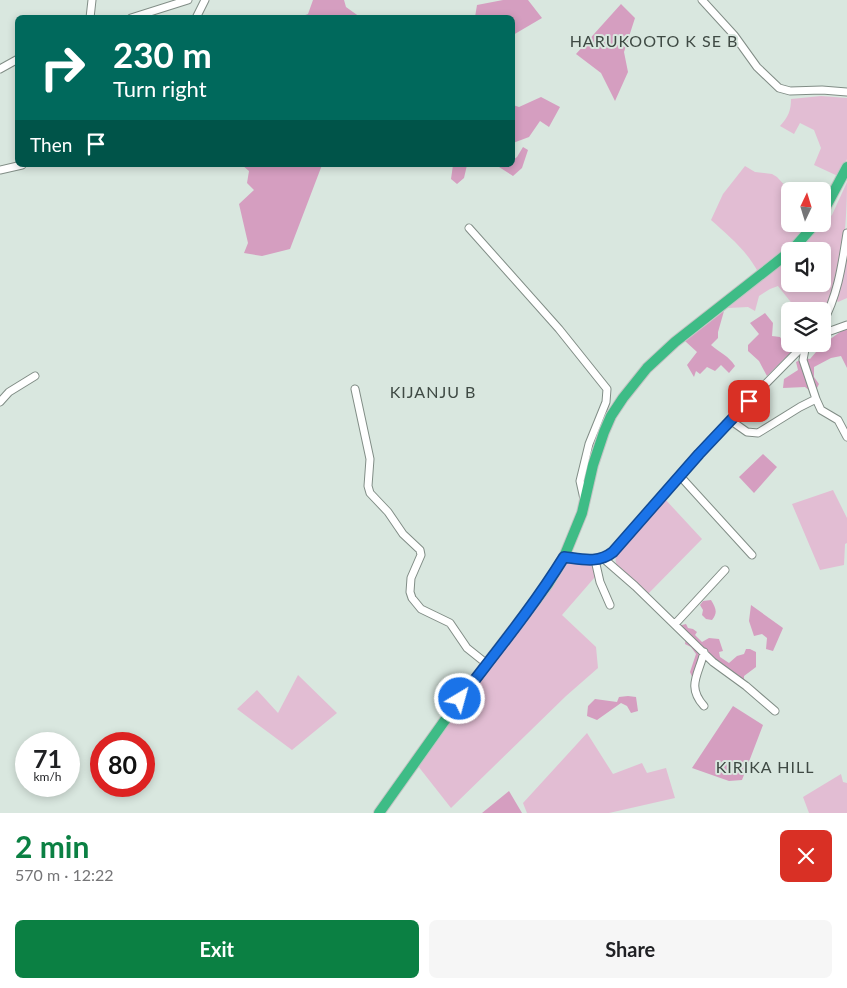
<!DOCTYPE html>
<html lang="en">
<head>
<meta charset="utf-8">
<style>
	:root { --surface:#fff; --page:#f6f6f6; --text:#202124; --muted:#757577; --accent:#0b8043 }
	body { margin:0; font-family:Lato,sans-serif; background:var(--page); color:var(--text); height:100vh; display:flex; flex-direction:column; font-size:19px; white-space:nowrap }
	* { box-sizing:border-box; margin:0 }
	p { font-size:16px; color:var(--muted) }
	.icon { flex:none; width:28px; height:28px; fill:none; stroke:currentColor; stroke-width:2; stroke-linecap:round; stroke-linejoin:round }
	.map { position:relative; height:813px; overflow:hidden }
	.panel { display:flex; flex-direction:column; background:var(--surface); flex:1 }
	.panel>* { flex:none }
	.banner { position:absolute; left:15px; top:15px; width:500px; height:152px; border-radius:8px; box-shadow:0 2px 8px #0003; background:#00695c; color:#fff; overflow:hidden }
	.needle { width:32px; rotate:4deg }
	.controls { position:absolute; left:781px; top:182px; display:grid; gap:10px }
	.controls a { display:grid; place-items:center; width:50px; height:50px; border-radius:8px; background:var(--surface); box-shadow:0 2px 8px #0003; font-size:25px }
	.speed { position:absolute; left:15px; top:732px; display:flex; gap:10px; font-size:25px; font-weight:700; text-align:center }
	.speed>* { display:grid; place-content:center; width:65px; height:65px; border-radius:50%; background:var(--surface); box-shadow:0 2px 8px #0003; line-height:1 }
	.speed small { font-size:12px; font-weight:400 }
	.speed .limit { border:8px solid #d22; background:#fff; color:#111 }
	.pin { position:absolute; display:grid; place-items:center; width:42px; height:42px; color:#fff; margin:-21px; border-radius:10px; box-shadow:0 2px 8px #0006 }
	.me { position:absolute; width:55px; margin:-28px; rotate:37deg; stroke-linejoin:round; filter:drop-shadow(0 0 4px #0008) }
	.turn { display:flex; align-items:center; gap:18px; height:105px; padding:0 15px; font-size:22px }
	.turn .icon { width:65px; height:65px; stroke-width:2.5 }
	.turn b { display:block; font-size:35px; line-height:42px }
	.then { display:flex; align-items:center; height:48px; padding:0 15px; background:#0003; gap:10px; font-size:19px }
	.round { display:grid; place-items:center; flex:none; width:52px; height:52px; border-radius:8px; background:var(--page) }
	.headline { display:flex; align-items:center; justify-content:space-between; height:85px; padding:0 15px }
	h1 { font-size:30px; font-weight:700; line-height:38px; color:var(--accent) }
	.action { display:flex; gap:10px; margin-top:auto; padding:10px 15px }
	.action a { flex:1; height:58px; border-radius:8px; background:var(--accent); color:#fff; font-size:20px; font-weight:700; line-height:58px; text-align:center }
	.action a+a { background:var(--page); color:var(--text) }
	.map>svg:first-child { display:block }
</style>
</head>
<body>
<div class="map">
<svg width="847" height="813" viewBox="0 0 847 813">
	<rect width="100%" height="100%" fill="#d9e7df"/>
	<!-- green -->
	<path fill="#e2bdd3" d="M821,96L847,98V159L840,177L814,165L821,148L814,130L800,123L794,134L780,126C788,117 791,111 791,99Z
		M745,166L755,172L772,174L777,177L790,191V224H808L783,252L758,272C747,251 729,236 711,220L723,194Z
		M847,182C847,216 844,259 834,291C832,300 826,308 823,316L822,311H798L778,286L770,289L759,296L755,311L748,307L728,308L790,256V284H822V251H795L832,215Z
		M847,247V298L838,302L836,300Z
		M833,490L847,518V543L845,544L844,565L820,570L792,504Z
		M664,498L702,539L647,595L617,567C616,563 615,560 616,556C621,542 653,511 664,498Z
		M565,562L592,564L595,577L562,615L596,647L598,668L566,696L451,808L418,766L518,631Z
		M298,675L337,713L292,750L237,709L257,690L278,713Z
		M587,733L613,774L642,763L647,773L666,768L675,798L609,813H527L523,803Z
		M841,774L843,782L847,783V813H809L803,797Z"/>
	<!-- forest -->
	<path fill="#d59ec0" d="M313,0H344L346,7L360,17H300L308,14Z
		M503,0H528L542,18L513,35L512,18L475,17L477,5Z
		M621,4L635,18L624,52L628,72L615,101L601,73L576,54Z
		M541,97L560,107L549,127L540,121L529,137L513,143V105L519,107Z
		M523,147L528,150L522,168L513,176L499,167L503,165H512L513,160L517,157Z
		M242,165H322L290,249L262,256L244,253L248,243L239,204L254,190L247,183L249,171Z
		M453,165H467L464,178L457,184L451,179Z
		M724,311L718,332V338L711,345C720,353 729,356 735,366L729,373L721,365L715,371L707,367L700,374L696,371L694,377L687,365L697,352L685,341Z
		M765,313L773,323L772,336L780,337L785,345L796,347L767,376L759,361L748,351V345L759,334L750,323Z
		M847,327V368L841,356L831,358L814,367V377L819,384L814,394L805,387L783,388L784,379L798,370L796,362L804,358L810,359L822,345Z
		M763,454L777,467L754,493L739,477Z
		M711,600C716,608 718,613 712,620L706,619L702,615L703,610L700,605L703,601Z
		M751,605L783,628L773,651L766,649L767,638L762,634L754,636L749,621Z
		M686,624L688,628L693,629L697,632L695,635L702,642L709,638L719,639L723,651L719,652L720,657L729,663L737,656L744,654L746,649H750L756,652V667L744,676V683L714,660L678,626Z
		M686,637L702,653L693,679L690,672L696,654L691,647L685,644Z
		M628,696L636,697L638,711L631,713L627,706L621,703L597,720L587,716L588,706L595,699L617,702L619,697Z
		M733,706L763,725L742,780L729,781L692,768Z
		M509,791L522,813H482Z"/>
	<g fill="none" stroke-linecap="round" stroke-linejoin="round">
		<!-- minor casing -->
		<g stroke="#818d86" stroke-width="9">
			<path id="minor" d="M702,0L734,35L757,67L779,88L790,91L822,90L847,92
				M90,18L92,0
				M131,18L188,0
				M196,18L205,0
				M0,69L18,59
				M0,170L22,165
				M469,228L559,329L607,389L606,402L589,444L580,481L584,499
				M822,324C838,295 842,265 847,233
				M822,334L847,325
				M806,344L803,360L816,399
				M355,389L370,459L368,486L370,493L388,512L403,534L420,550L421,555L411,578L410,592L412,598L421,609L450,623L467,648L487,664
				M0,402L9,392L35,376
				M730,420L747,432L758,433L800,407L816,399L821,410L838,420L847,437
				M680,476L752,555
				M564,557C581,559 598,564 613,552L730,420L805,344
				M604,559L635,586L713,662L746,686L775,711
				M595,560L600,582L610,605
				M675,624L725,570
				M704,652C699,674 686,686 704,706"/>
		</g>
		<!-- highway casing -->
		<g stroke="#c3c5c4" stroke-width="12">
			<path id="highway" d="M822,214L847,167
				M379,813L460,699L548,584L564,557L582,513L593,465L604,432L611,416L623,398L647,368L675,342L778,261L793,249L815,224"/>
		</g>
		<!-- minor -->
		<use href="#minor" stroke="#fff" stroke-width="7"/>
		<!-- highway -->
		<use href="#highway" stroke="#3ebc86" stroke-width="10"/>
	</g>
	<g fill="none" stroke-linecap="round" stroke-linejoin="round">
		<!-- route casing -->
		<g stroke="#114b97" stroke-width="12">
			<path id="route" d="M460,699C496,652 533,607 564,557C581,559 598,564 613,552L699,454L749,401"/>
		</g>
		<!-- route -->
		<use href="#route" stroke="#1a73e8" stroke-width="9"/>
	</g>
	<g text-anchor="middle" stroke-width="4" stroke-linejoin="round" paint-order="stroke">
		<!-- quarter labels -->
		<g font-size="16" letter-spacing="1" fill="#3f4a44" stroke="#d9e7df">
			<text x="654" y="47">HARUKOOTO K SE B</text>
			<text x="433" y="398">KIJANJU B</text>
			<text x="765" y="773">KIRIKA HILL</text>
		</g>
	</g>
</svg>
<div class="controls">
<a><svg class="needle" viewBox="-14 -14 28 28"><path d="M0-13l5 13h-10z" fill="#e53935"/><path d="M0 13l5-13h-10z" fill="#757577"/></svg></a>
<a><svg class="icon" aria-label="sound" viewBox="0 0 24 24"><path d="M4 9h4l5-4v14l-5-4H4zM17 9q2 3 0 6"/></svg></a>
<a><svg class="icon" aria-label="layers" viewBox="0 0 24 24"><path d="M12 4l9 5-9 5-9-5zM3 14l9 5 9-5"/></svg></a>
</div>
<div class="speed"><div>71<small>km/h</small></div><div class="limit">80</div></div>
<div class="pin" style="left:749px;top:401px;background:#d93025"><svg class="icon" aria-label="arrive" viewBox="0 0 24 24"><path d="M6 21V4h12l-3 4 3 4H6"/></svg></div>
<svg class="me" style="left:460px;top:699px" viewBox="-20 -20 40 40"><circle r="17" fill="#1a73e8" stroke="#fff" stroke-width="3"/><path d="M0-11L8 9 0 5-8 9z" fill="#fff"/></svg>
<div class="banner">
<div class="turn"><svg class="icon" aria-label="right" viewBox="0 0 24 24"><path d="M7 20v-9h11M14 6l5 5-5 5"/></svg><div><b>230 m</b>Turn right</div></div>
<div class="then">Then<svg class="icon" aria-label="arrive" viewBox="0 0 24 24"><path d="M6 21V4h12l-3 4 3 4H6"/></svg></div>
</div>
</div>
<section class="panel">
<div class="headline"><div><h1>2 min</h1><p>570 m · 12:22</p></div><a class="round" style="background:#d93025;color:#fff"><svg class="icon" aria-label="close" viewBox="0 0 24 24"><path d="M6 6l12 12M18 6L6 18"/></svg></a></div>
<div class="action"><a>Exit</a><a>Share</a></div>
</section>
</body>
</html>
